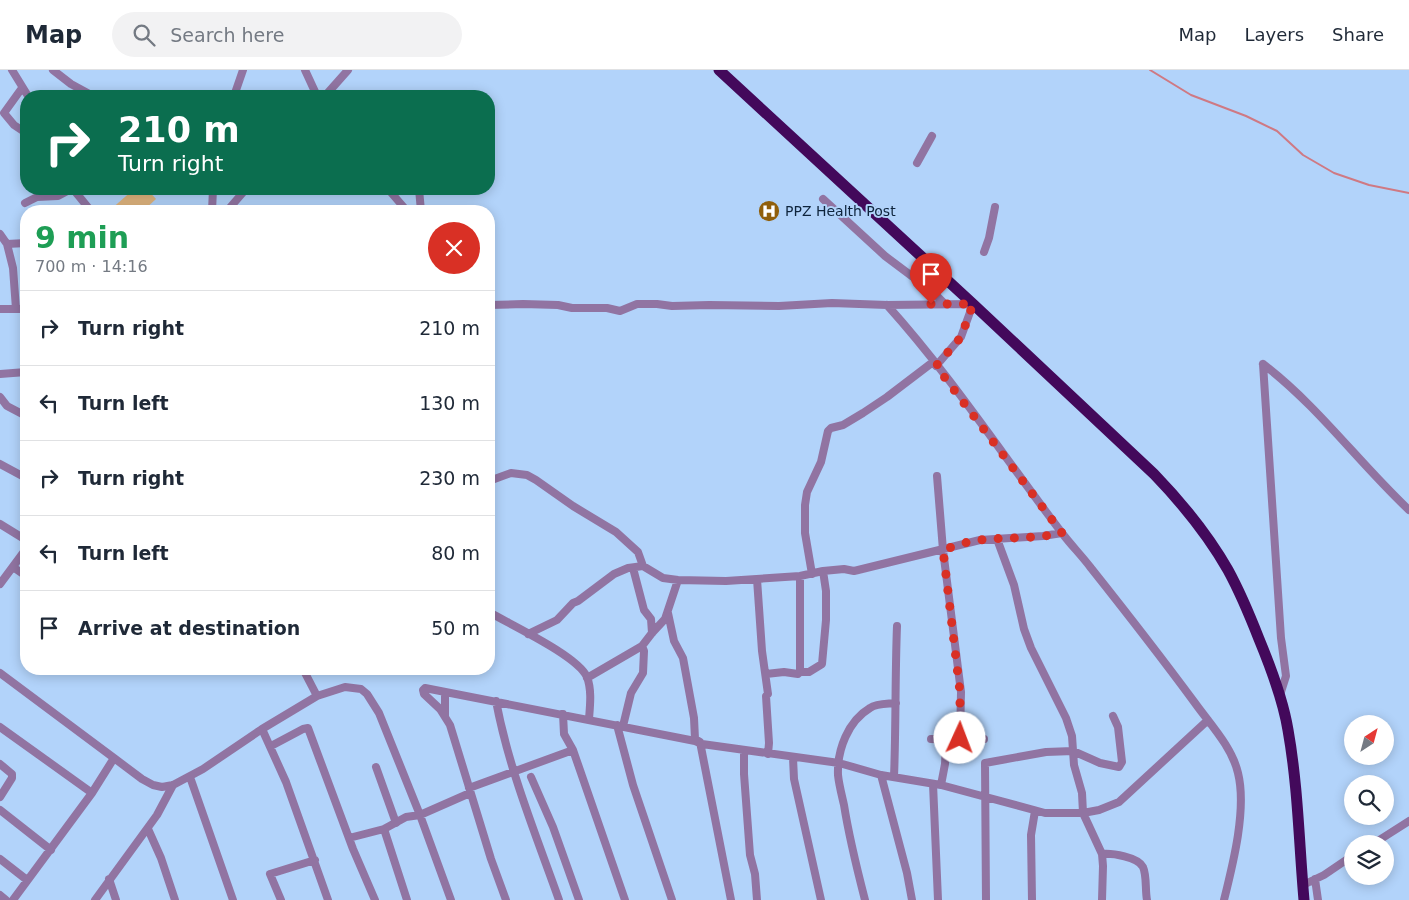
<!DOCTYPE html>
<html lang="en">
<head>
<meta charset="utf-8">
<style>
	:root { --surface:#fff; --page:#f2f2f3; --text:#1f2937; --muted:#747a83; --line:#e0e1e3 }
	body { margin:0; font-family:"DejaVu Sans",sans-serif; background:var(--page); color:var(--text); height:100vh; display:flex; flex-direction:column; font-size:19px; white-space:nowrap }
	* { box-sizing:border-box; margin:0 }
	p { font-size:16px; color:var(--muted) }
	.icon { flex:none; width:28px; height:28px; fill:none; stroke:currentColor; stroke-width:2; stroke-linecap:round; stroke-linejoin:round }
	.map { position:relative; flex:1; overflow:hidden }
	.sheet { position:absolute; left:20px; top:135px; width:475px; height:470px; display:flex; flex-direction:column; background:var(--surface); border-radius:20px; box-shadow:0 2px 12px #0003 }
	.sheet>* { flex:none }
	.hud { position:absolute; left:20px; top:20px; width:475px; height:105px; border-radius:20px; box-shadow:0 2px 12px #0003; background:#0b6e4f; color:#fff; overflow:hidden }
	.needle { width:32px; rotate:36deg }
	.tools { position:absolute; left:1344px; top:645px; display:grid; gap:10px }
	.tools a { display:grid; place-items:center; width:50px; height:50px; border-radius:50%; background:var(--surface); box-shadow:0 2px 12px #0003; font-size:25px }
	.pin { position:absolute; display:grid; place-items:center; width:42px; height:42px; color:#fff; margin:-51px -21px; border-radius:50% 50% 50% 0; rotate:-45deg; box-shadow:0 0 5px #0007 }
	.pin .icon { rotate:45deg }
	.me { position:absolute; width:55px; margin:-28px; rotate:2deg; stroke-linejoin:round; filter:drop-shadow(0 0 4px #0008) }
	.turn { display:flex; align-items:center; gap:18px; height:105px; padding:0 15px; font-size:22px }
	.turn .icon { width:65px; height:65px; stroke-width:2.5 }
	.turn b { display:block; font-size:35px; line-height:42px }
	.round { display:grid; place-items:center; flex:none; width:52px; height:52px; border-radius:26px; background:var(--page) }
	.headline { display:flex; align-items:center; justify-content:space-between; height:85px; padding:0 15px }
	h1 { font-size:30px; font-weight:700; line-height:38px; color:#1e9e55 }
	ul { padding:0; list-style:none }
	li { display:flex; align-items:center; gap:15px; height:75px; padding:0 15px; border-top:1px solid var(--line) }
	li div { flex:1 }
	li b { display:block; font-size:19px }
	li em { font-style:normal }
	header { display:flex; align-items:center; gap:30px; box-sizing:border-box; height:70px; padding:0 25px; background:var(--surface); border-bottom:1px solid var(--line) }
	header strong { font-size:24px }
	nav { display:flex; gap:28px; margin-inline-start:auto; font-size:18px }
	.search { width:350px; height:45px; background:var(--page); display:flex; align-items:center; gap:12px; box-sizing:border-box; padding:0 18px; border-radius:28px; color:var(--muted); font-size:19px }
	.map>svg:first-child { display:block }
</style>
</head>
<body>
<header>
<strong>Map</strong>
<div class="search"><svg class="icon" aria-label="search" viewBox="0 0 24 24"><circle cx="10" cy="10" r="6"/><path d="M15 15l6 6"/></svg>Search here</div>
<nav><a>Map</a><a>Layers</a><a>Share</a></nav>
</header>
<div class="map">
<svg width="1409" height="830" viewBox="0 0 1409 830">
	<rect width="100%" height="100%" fill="#b2d3fa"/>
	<!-- green -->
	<path fill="#dfb47e" d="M134,119H147L156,129L143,141H109Z"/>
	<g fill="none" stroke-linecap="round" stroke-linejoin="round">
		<!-- stream -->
		<path stroke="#cf7983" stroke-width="2" d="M1150,0L1191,25L1246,46L1277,61L1303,85L1334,103L1369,115L1409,123"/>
		<!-- minor -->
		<path stroke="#9174a2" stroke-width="8" d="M12,0L28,26
			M53,0L71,14L93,26
			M305,0L317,26
			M22,18L4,43L14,55L26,63
			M234,26L243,0
			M325,26L348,0
			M917,93L932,66
			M73,119L91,141
			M388,119L407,141
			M419,119L421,141
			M823,129L885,186L933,222L944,233
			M25,133L37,127L58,126L71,119
			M212,141L213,119
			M227,141L246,119
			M0,164L7,174L13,198L16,239
			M7,174L26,173
			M984,182L989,168L995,137
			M489,235L523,234L558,235L572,238H607L620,241L637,234H657L672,236L709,235L779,236L832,233L887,235L973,234L961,267L936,296
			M887,235C951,306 1004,387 1062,463C1071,475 1082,486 1091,498C1126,542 1161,587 1195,633C1210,654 1232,677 1238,703C1247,739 1233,794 1224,830
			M0,239H26
			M1263,294L1281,568L1286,606L1280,625
			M1263,294C1318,336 1359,393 1409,440
			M0,304L26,302
			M0,327L7,336L26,346
			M0,394L26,408
			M937,406L943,480L961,622L960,668
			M489,411L511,403L527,405L536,410L573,436L616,462L638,482L643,496L663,508L678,510L726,511L800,506L823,501L844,499L854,501L980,470L1043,466L1062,463
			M0,454L26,470
			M997,469L1014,515L1024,559L1031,578L1066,648L1072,666L1074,695L1082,723L1083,743L1102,784L1103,796L1102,830
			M13,497L26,506
			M633,498L644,540L651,549L652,563
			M812,504L805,463V435L807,422L821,392L828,361L831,358L843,355L863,343L887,327L933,292
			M757,509L762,581L768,624L766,626L769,673L768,684
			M0,514L26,479
			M489,542C511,555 578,586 587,607C592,620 590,636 589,649
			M668,543L674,571L683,588L694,648L695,669L700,672L731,830
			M528,564L557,550L573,533L578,531L614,504L628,498L643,496
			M246,599H247
			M303,599L317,626
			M800,602V506
			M0,603L114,688L92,723L13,830
			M766,604L784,602L798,604L800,602H809L822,594L826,550V521L823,501
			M587,608L642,576L652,563L665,549L678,510
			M496,631C509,700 536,765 559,830
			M563,644L564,664L573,680L625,830
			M445,646V622
			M617,655L633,715L672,830
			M623,656L631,623L643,603L644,581L642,576
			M0,657L92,723
			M262,659L286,712L328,830
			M931,669L949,670
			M271,676L303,659L308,658L353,779L375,830
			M744,681V704L750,785L755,804L757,830
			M114,688L142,709L153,715L162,717L173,715L203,699L262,659L317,626L345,617L361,619L367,624L379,643L420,745L451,830
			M793,688L794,709L821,830
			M0,694L12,704V708L0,727
			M376,697L396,753
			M881,705L907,803L912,830
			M190,707L233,830
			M531,707L553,757L579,830
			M894,707C896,657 895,607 897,556
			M933,714L938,830
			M941,715L945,694L946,673L953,668L984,669
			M469,718L573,680
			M0,740L51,780
			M148,759L161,788L175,830
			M384,759L407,830
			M349,768L384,759L406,747L420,745L470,723
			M1373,774L1409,751
			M1102,784C1112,783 1138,787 1143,797C1147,806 1145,820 1147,830
			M0,789L27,810
			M109,809L116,830
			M1315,809L1318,830
			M1303,815L1324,805L1352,786
			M0,825L6,830
			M95,830L157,745L173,715
			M281,830L270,804L315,790
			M506,830L491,789L450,655L440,639L424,624L423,620L425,618L695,671L702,674L839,693L881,705L941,715L1045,743H1083L1099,740L1119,732L1208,650
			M865,830C857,799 849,767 844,735C842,726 839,715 838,705C837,680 848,651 870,638C877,633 887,634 896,633
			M986,830L985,693L1046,682L1073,681L1100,693L1119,697L1122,692L1118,657L1113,646
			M1032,830L1031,765L1035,741"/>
		<!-- highway -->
		<path stroke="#43095b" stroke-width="11" d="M719,0L973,234L1154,404C1182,433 1208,465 1228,500C1240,522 1250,546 1259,569C1271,598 1283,629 1288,660C1298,716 1299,773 1304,830"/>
	</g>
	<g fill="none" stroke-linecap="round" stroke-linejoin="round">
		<!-- route -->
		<path stroke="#d93025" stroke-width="9" stroke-dasharray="0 16.2" d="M931,234H973L961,267L936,296L1062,463C1035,469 1008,467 980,470C968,471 955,476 943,480L960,622V668"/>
	</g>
	<!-- icons -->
	<defs>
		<g id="hospital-disc" transform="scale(1.125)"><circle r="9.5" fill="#905f0c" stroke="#b2d3fa"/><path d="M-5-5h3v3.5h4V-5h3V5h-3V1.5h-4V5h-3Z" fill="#fff"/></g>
	</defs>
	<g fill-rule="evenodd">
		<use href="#hospital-disc" x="769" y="141"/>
	</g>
	<g text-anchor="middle" stroke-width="4" stroke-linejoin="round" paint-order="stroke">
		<!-- poi labels -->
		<g font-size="14" fill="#0e243c" stroke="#b2d3fa" text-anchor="start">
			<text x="785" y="146">PPZ Health Post</text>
		</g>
	</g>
</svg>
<div class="tools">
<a><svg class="needle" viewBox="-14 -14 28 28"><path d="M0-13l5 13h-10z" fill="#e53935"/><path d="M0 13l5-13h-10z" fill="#747a83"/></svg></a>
<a><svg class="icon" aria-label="search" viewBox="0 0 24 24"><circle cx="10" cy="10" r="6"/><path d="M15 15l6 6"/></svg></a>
<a><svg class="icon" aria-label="layers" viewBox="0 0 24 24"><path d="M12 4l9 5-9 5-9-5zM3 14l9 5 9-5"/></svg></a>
</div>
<div class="pin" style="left:931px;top:234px;background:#d93025"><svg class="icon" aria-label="arrive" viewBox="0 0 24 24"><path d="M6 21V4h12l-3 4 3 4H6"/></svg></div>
<svg class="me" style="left:960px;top:668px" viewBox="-20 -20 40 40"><circle r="19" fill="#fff"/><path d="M0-13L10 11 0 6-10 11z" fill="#d93025"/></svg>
<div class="hud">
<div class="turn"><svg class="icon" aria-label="right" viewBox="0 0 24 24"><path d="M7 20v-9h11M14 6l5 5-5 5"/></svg><div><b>210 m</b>Turn right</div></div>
</div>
<section class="sheet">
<div class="headline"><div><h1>9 min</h1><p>700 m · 14:16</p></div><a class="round" style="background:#d93025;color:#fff"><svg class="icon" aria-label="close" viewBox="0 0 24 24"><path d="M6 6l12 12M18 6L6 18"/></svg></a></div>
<ul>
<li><svg class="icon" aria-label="right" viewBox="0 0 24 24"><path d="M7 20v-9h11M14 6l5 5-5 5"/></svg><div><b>Turn right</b></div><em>210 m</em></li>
<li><svg class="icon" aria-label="left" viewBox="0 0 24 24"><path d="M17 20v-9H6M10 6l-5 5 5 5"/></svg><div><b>Turn left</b></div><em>130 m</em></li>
<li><svg class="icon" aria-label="right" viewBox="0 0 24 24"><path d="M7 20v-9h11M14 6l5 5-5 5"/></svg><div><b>Turn right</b></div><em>230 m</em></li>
<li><svg class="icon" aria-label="left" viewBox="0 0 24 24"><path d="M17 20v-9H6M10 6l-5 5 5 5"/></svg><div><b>Turn left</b></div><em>80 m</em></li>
<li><svg class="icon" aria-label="arrive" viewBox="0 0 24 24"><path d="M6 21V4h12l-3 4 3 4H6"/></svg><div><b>Arrive at destination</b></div><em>50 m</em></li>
</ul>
</section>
</div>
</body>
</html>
